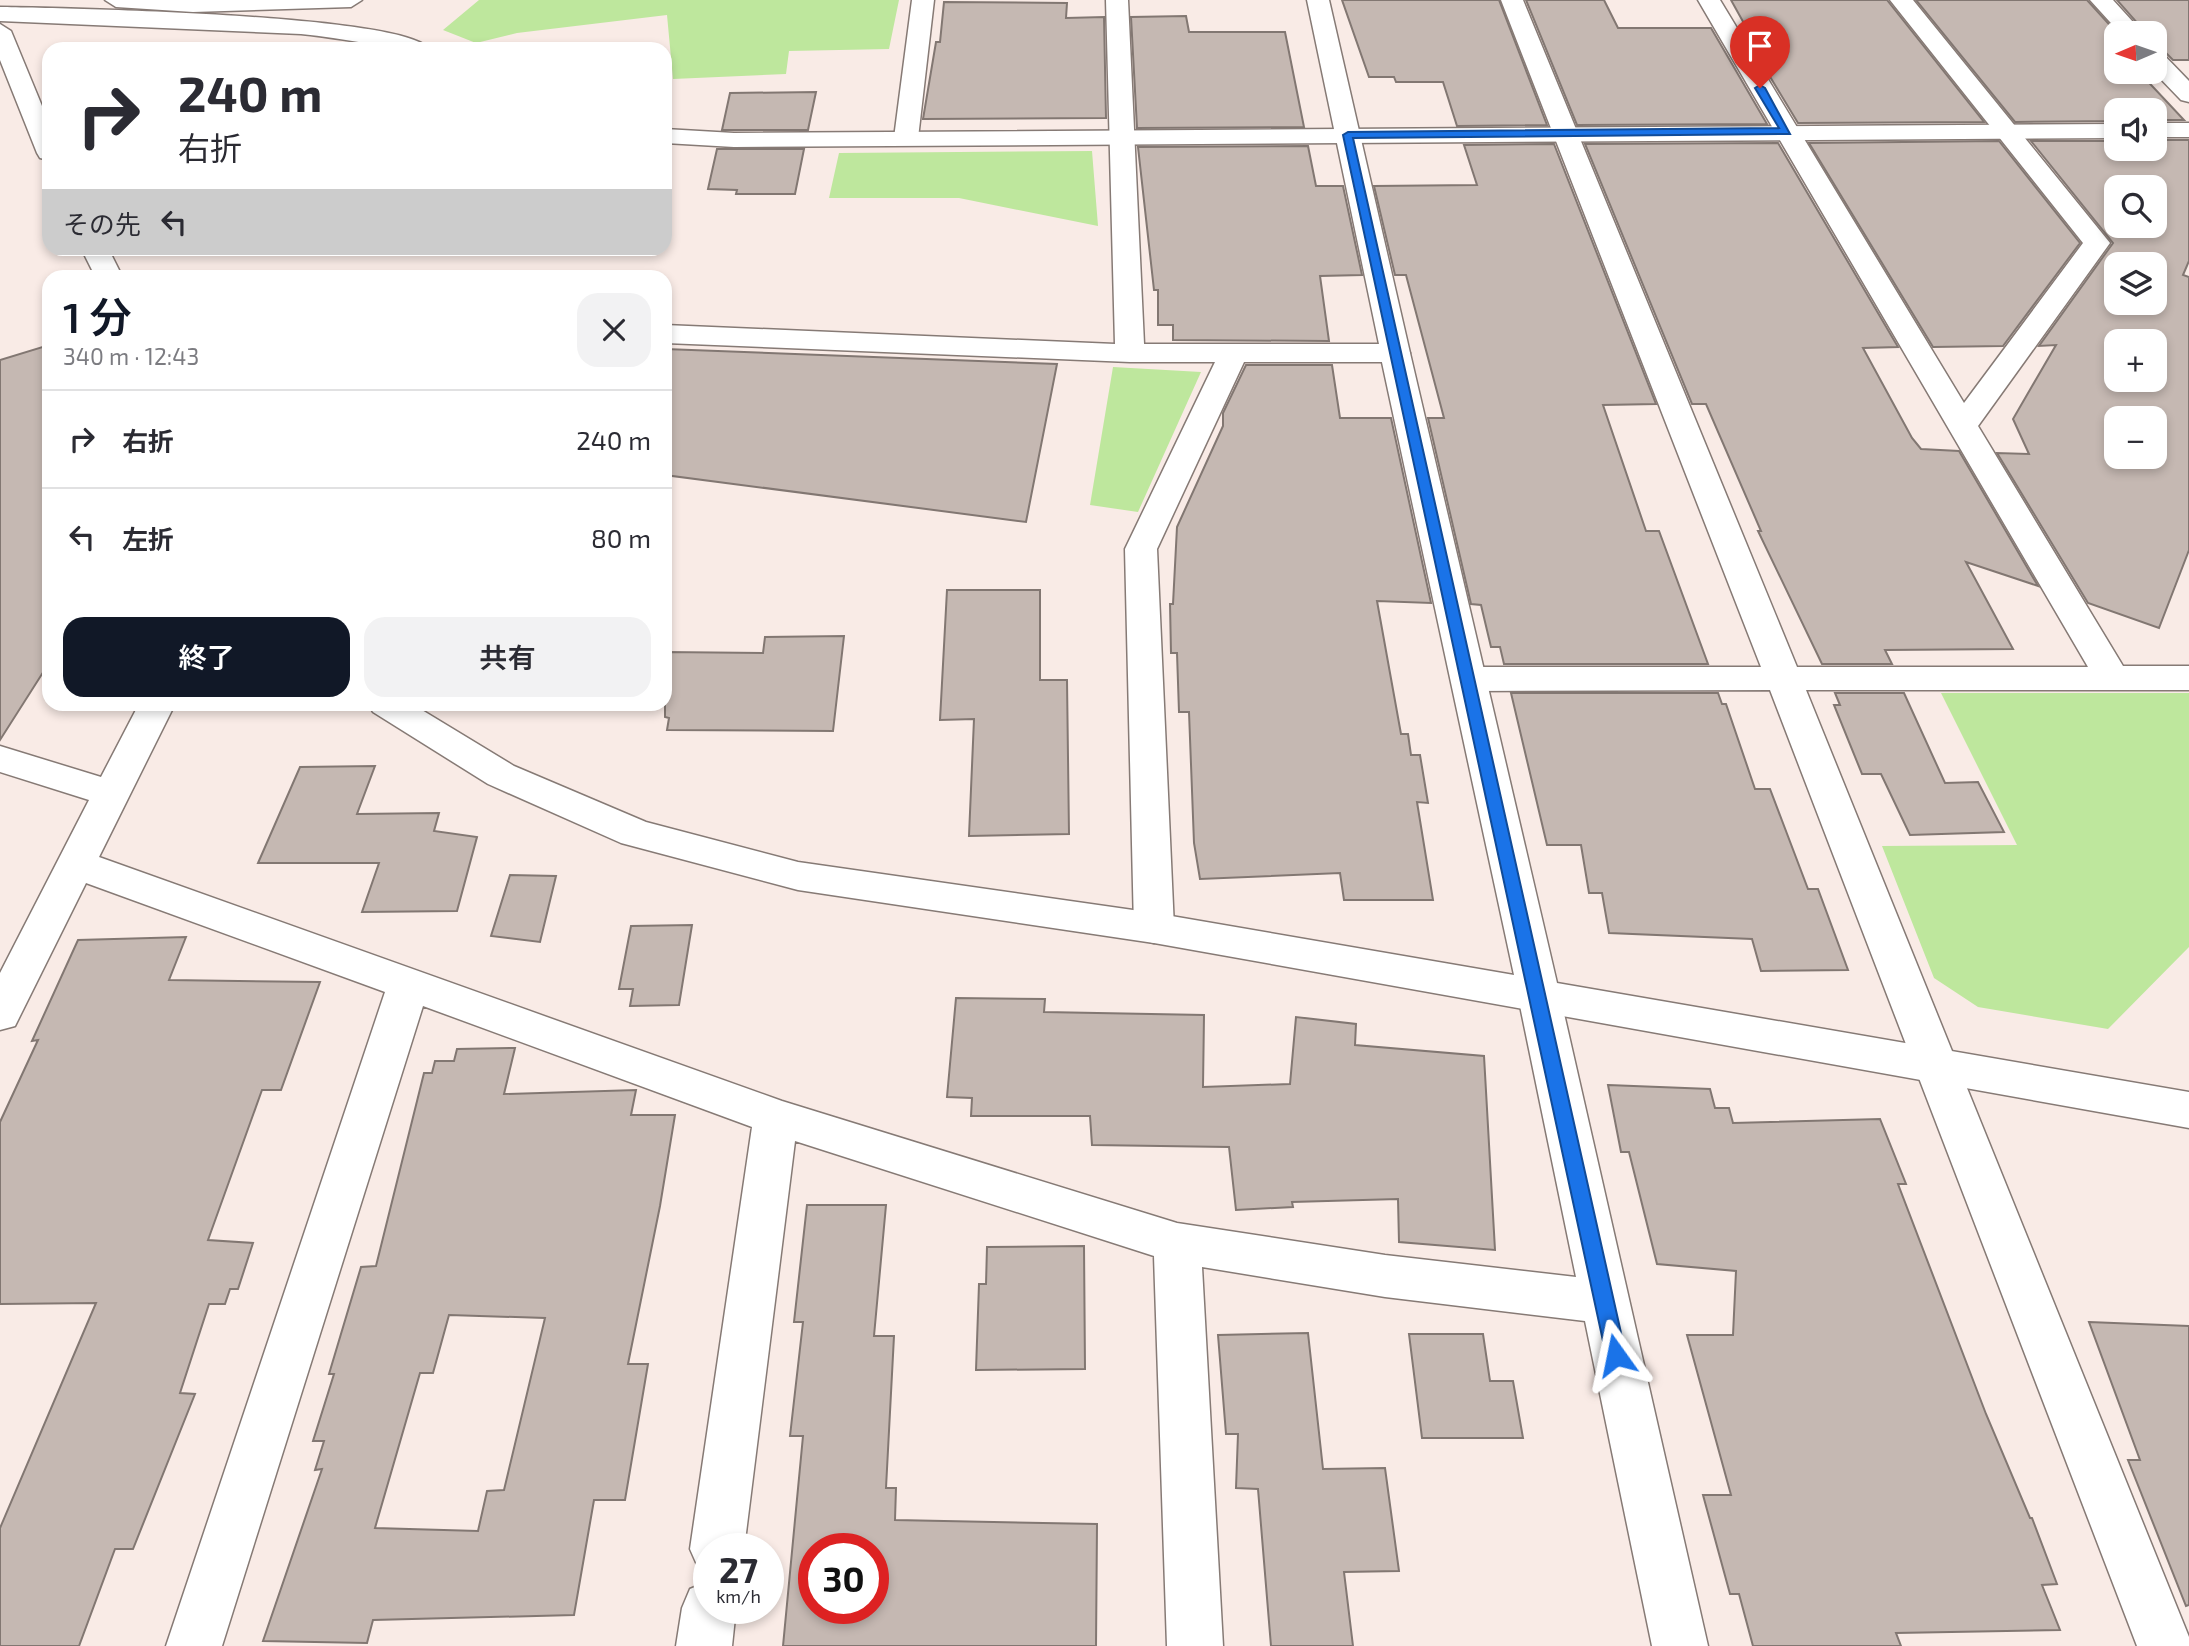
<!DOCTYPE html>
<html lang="ja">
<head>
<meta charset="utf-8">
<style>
	:root { --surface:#fff; --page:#f2f2f3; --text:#2b2b33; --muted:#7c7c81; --line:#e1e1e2; --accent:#111827 }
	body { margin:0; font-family:"Exo 2","Noto Sans JP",sans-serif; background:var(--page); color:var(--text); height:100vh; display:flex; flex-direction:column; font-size:26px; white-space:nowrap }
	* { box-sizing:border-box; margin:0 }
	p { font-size:23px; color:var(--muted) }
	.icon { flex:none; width:38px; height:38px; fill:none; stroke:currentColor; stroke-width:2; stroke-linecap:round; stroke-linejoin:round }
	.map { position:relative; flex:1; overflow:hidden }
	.panel { position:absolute; left:42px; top:270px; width:630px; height:441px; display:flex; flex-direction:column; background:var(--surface); border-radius:21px; box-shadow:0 4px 10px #0003 }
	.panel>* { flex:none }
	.banner { position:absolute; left:42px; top:42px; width:630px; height:214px; border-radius:21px; box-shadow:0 4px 10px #0003; background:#fff; color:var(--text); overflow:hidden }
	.needle { width:46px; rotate:268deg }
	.tools { position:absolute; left:2104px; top:21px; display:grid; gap:14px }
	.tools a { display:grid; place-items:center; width:63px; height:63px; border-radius:14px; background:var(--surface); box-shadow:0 4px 10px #0003; font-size:35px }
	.speed { position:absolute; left:693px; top:1533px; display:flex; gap:14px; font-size:35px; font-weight:700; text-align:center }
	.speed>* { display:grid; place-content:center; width:91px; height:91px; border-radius:50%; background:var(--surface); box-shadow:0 4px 10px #0003; line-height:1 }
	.speed small { font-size:18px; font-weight:400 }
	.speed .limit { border:10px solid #d22; background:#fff; color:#111 }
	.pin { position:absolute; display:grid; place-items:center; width:60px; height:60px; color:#fff; margin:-72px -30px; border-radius:50% 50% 50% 0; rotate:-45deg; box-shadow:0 0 7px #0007 }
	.pin .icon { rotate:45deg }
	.me { position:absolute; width:77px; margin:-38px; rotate:348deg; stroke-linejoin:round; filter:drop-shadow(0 0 5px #0008) }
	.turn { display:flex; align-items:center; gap:24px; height:147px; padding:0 21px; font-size:32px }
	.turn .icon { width:91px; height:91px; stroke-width:2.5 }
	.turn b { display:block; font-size:49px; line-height:60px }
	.then { display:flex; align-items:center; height:66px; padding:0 21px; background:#0003; gap:14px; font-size:26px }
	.round { display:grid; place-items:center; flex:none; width:74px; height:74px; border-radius:21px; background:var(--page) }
	.headline { display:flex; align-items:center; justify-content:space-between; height:119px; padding:0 21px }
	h1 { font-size:42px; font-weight:600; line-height:52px; color:var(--accent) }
	.cta { display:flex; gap:14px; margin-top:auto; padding:14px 21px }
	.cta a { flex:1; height:80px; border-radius:21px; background:var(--accent); color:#fff; font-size:28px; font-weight:600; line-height:80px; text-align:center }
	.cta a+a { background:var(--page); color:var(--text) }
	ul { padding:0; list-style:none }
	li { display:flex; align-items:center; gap:21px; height:98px; padding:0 21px; border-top:2px solid var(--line) }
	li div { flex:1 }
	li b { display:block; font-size:26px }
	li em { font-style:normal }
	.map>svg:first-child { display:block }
</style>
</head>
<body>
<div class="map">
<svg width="2189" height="1646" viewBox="0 0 2189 1646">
	<rect width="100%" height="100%" fill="#f9ebe6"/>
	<!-- green -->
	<path fill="#bee79d" d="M479,0H899L889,49L789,51L786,74L673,79L667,15L517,33L476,43L443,30Z
		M1092,151L1098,226L959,198H829L839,153Z
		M1113,367L1201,372L1138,512L1090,505Z
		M1941,693H2189V947L2108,1029L1978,1007L1934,978L1882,846L2017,845Z"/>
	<!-- building -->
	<path fill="#c5b8b2" stroke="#827772" stroke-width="2" fill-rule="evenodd" d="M1342,0H1499L1547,125L1457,126L1443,82H1396L1394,77H1369Z
		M1526,0H1604L1618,28H1711L1767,124L1577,125Z
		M1731,0H1887L1984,122L1798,123L1740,27H1746Z
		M1916,0H2087L2117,33L2116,72H2139L2184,120H2154V110H2116V121L2015,122Z
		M2117,0H2189V60H2173L2164,51L2154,49V33H2146Z
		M944,2L1067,3L1066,18L1104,17L1106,118L923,119L936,42H940Z
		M1186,16L1189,32H1285L1304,127L1137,128L1131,17Z
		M816,92L808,130H722L730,93Z
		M2154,140H2189V261L2183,275L2189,277V550L2159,628L2088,603L1997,453L2029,454L2013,419L2056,345L2039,346L2113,243L2031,141H2116V149H2154ZM2116,187H2154V226H2116ZM2116,264H2154V303H2116ZM2116,341H2154V380H2116ZM2116,418H2154V457H2116Z
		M1999,141L2080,243L2003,346L1933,347L1809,143Z
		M1778,143L1898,347L1863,348L1912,438L1921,449L1959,451L2038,586L1966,562L2013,649L1885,650L1892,664H1822L1758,531H1761L1706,404H1692L1585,144Z
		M1554,144L1656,404L1603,405L1646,531H1659L1708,664H1504L1500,647H1491L1481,605L1471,604L1428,418H1444L1406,275H1395L1374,186L1477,185L1464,145Z
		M1308,146L1316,186H1343L1362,275L1320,276L1329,341L1173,340V325H1158V290H1154L1138,147Z
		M717,149H804L795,194H736L737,190L708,189Z
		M49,345V663L0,740V360Z
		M665,349L1057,364L1026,522L665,475Z
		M1246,365H1332L1340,418H1391L1431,603L1377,601L1401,734H1408L1411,755H1420L1428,803L1417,802L1433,900H1344L1340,873L1200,879L1194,843L1189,712H1179L1177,653H1171L1170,604H1173L1177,527L1223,426V413Z
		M947,590H1040V680H1067L1069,834L969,836L974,719L940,720Z
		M844,636L833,731L667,730L669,718L665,717V652L763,653L765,637Z
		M1511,693H1718L1722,704H1726L1755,789H1770L1808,889H1818L1848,970L1761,971L1752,939L1609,933L1602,893H1589L1581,845H1547Z
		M1835,693H1904L1945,783L1978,782L2004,832L1910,835L1881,774H1862L1834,705H1840Z
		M375,766L357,814L439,813L434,831L477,837L457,911L362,912L379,863H258L300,767Z
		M510,875L556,876L540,942L491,936Z
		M692,925L679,1005L630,1006L633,989H619L631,926Z
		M186,937L169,980L320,982L281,1090H262L208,1240L253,1243L238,1289H230L225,1304H209L180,1393L195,1394L133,1549H115L79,1646H0V1528L96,1303L0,1304V1122L38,1040L32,1041L78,940Z
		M956,998L1045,999L1044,1012L1204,1015L1203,1087L1290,1084L1296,1017L1356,1024L1355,1045L1484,1056L1495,1250L1399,1242L1398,1199L1292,1202L1293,1207L1236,1210L1229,1147L1092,1145L1090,1116H971L972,1098L947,1097Z
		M515,1048L504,1094L636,1090L631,1115H675L660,1206L628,1364H648L625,1500H594L574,1615L373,1620L367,1643L263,1641L322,1469L315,1470L324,1441H313L334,1374H329L361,1267L376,1266L424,1073H432L435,1061H454L457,1049ZM449,1315L545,1318L504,1490L487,1491L478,1531L375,1528L420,1373H433Z
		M1608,1085L1710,1089L1715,1108H1729L1733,1123L1880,1119L1906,1184H1898L1986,1414L2030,1518H2032L2057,1584L2042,1585L2060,1630L1896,1633L1901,1646H1753L1739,1594H1730L1703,1495H1731L1687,1335H1733L1736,1271L1657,1264L1629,1152H1621Z
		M807,1205H886L874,1336H894L886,1488H896L895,1520L1097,1524L1096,1646H783L803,1436H790L803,1322H794ZM814,1549H873V1608H814Z
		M1084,1246L1085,1369L976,1370L979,1284H986L987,1247Z
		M2089,1322L2189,1326V1605L2186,1606L2128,1460H2140Z
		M1308,1333L1323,1469L1385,1468L1399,1571L1344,1572L1353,1646H1271L1258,1489L1236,1488L1238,1434H1226L1218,1335Z
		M1409,1334H1483L1490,1381H1513L1523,1438H1422Z"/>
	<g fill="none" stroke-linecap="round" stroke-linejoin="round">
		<!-- minor casing -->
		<g stroke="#867a75" stroke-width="3">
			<path id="minor" d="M105,0H362L351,7L193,12L116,7Z
				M912,0H934L918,138L915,143H897L894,138Z
				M1106,0H1128L1144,344H1379L1307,0H1329L1410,353L1405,359L1395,362H1244L1157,549L1174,928L1168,939L1154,943L1140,939L1134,928L1125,549L1215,362H1130L665,343V325L1115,344Z
				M1501,0H1523L1797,667H2088L1698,0H1720L1964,403L2083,243L1890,0H1913L2110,243L1978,426L2123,666H2189V690H1806L2189,1637V1646H2137L1770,690L1469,691L1456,687L1451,679L1456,671L1469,667H1761Z
				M2090,0H2113L2143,33H2120Z
				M2154,51L2162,53L2189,81V102L2181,100L2154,72Z
				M139,704H175L99,857L782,1101L1177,1223L1385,1255L1576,1277L1518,996L1524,985L1539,980L1554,985L1560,996L1708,1646H1652L1585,1321L1385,1297L1202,1267L1223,1646H1167L1154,1256L795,1141L744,1549H709V1572L698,1567L690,1549L752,1127L423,1006L222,1646H166L385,992L86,883L15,1026L0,1030V973L89,800L0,772V746L101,777Z
				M709,1581V1608H736L732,1646H676L682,1608L690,1589Z"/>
		</g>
		<!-- tertiary casing -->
		<g stroke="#867a75" stroke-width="3">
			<path id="tertiary" d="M0,7C58,8 405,14 429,49C386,49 344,38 301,34L0,21Z
				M0,24L11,31L49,123V160L40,158L37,153L0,60Z
				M2154,123H2189V137H2154Z
				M2116,124V138L734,147L665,143V129L734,133Z
				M81,248H108L122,276H95Z
				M1395,344L1405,347L1410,353L1557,983L2189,1092V1128L1154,943L798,890L621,843L488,784L373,712L368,704H412L514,766L646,822L798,862L1154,913L1514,975L1380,353L1385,347Z"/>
		</g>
		<!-- minor -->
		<use href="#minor" fill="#fff" fill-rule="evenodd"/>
		<!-- tertiary -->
		<use href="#tertiary" fill="#fff" fill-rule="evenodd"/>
	</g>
	<!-- route -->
	<path fill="#1a73e8" stroke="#114b97" stroke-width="2" d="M1760,85L1765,88L1790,134L1353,138L1626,1355L1623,1361L1616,1364L1609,1361L1606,1355L1343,135L1348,132L1779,128L1755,88Z"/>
</svg>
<div class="tools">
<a><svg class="needle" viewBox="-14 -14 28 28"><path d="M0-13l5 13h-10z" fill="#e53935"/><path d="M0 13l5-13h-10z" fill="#7c7c81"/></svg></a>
<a><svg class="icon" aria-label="sound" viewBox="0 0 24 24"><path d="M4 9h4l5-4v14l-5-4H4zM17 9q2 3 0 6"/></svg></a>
<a><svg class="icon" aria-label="search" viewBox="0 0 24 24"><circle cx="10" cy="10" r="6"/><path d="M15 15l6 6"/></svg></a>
<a><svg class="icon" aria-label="layers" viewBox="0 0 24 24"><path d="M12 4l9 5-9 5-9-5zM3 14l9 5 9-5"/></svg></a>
<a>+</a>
<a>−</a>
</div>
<div class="speed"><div>27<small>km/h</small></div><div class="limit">30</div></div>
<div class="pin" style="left:1760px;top:88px;background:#d93025"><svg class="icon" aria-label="arrive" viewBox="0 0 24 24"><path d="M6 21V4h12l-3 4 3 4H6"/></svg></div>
<svg class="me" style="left:1616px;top:1355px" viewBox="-20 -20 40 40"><path d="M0-17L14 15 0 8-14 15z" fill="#1a73e8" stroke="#fff" stroke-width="4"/></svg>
<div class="banner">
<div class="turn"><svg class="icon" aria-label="right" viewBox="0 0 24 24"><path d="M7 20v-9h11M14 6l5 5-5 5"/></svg><div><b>240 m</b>右折</div></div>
<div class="then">その先<svg class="icon" aria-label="left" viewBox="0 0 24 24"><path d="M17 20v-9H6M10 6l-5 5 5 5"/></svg></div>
</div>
<section class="panel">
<div class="headline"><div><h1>1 分</h1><p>340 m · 12:43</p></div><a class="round"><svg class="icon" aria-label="close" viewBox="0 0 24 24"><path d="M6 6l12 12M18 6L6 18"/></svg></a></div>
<ul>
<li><svg class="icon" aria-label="right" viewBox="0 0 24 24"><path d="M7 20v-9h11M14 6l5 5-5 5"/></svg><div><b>右折</b></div><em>240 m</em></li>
<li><svg class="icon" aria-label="left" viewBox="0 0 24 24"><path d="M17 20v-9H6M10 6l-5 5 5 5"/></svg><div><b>左折</b></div><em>80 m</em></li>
</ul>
<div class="cta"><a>終了</a><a>共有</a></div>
</section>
</div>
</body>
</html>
